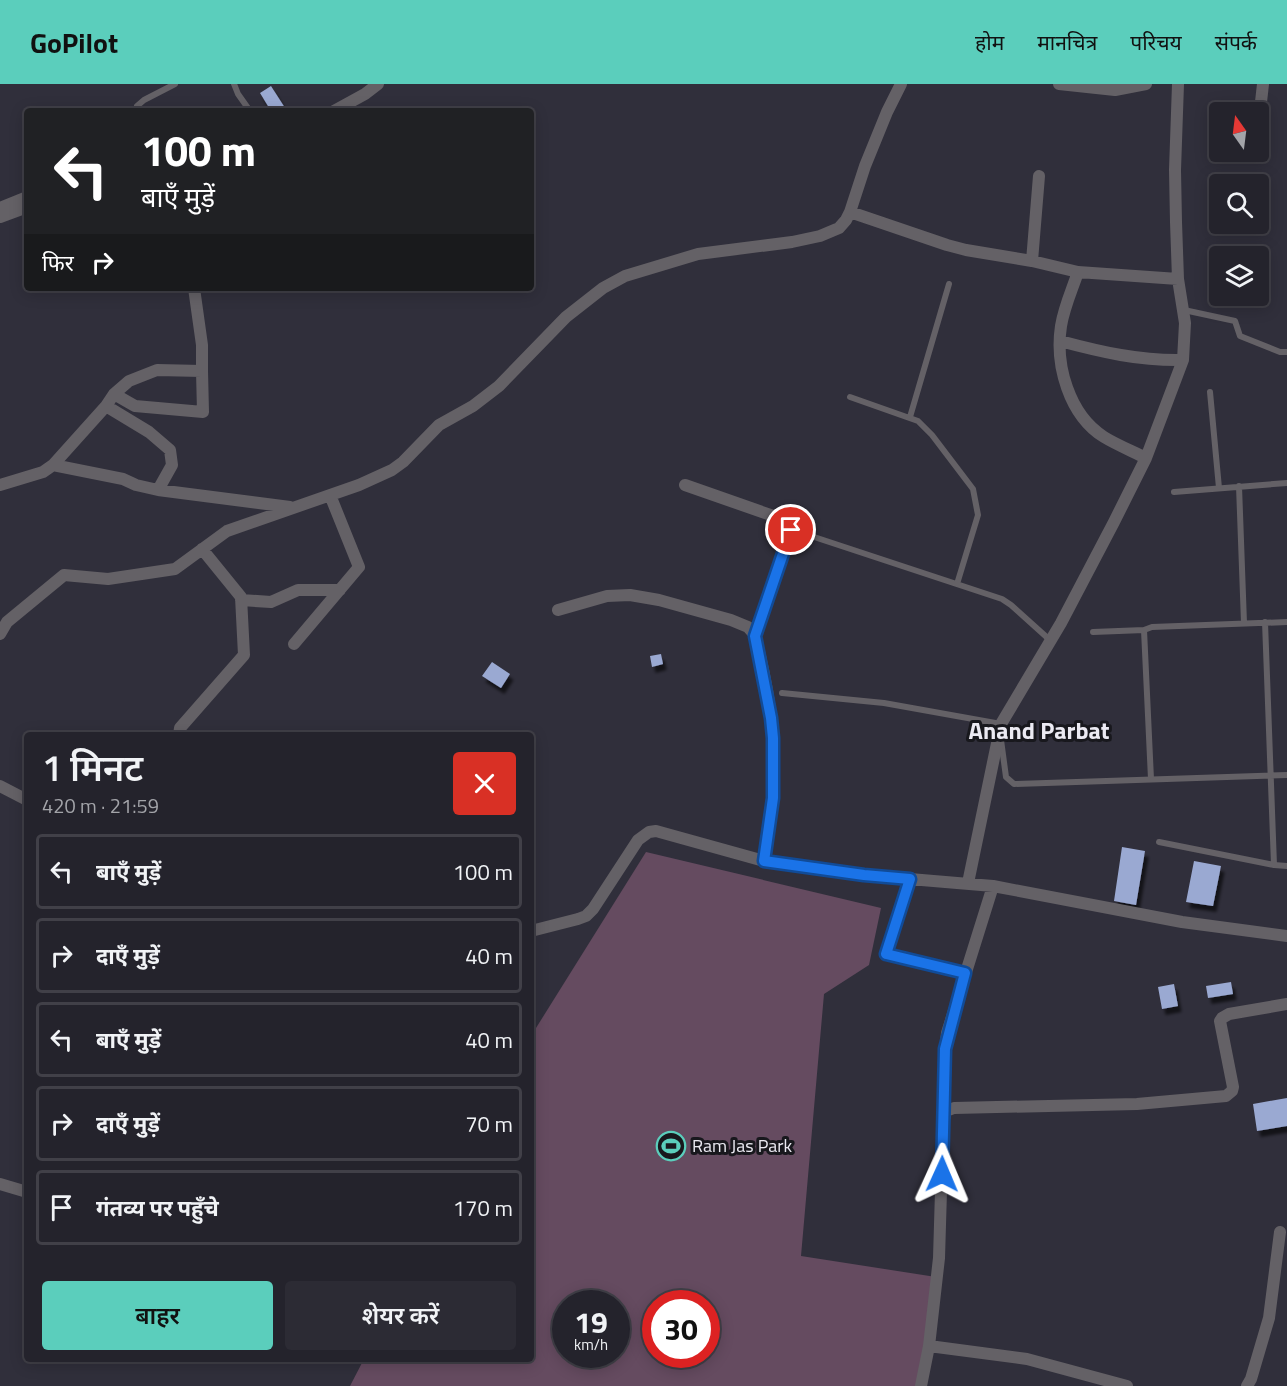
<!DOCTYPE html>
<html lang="hi">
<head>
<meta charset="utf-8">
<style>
	:root { --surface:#24232c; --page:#2c2b34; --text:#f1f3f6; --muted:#a3a4a9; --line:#414048; --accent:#5bcebc }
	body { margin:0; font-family:"Titillium Web","Noto Sans Devanagari",sans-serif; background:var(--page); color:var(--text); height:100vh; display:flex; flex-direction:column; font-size:22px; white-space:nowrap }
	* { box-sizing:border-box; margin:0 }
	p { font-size:20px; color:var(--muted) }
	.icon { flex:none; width:33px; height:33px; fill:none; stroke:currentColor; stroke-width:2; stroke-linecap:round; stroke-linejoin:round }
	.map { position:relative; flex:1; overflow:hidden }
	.drawer { position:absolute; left:24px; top:648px; width:510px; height:630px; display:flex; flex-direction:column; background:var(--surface); border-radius:6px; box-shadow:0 3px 15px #0003,0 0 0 2px var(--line) }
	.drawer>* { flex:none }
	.hud { position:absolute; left:24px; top:24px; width:510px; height:183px; border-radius:6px; box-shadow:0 3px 15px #0003,0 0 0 2px var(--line); background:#202124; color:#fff; overflow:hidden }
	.needle { width:39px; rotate:346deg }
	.tools { position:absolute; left:1209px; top:18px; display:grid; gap:12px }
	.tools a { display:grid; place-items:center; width:60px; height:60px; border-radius:6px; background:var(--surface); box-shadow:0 3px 15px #0003,0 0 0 2px var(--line); font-size:30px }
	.speed { position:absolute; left:552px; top:1206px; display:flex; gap:12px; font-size:30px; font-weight:700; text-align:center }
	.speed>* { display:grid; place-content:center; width:78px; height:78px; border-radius:50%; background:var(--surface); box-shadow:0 3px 15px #0003,0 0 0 2px var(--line); line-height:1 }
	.speed small { font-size:15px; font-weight:400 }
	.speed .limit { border:9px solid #d22; background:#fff; color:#111 }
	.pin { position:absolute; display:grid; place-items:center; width:51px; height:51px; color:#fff; margin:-26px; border:3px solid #fff; border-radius:50%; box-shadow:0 2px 6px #0007 }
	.me { position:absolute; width:66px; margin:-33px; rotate:1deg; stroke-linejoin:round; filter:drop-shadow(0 0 4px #0008) }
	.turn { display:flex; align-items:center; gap:21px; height:126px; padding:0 18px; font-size:27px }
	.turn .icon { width:78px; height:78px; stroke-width:2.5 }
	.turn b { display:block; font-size:42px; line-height:51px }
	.then { display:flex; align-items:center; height:57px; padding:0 18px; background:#0003; gap:12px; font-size:22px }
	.round { display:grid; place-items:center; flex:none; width:63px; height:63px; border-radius:6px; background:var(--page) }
	.summary { display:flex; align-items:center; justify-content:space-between; height:102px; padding:0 18px }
	h1 { font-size:36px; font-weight:600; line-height:45px }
	.action { display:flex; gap:12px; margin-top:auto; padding:12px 18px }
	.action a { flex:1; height:69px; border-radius:6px; background:var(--accent); color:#111; font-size:24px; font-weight:600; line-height:69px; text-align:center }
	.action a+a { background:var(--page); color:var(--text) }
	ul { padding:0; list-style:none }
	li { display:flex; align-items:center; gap:18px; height:75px; margin:0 12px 9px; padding:0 6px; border:3px solid var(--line); border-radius:6px }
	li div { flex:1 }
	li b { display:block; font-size:22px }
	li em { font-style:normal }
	header { display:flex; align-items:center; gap:36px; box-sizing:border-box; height:84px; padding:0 30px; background:var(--accent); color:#111 }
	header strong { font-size:28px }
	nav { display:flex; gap:33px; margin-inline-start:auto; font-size:21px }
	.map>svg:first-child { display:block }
</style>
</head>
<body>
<header>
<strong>GoPilot</strong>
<nav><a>होम</a><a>मानचित्र</a><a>परिचय</a><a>संपर्क</a></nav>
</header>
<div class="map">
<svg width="1287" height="1302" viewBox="0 0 1287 1302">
	<defs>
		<filter id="shadow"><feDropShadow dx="3.5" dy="6" stdDeviation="1.5" flood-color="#0009"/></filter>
	</defs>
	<rect width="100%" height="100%" fill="#302f3b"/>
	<!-- green -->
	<path fill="#654b60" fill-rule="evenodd" d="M646,768L881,824L869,881L824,910L801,1172L936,1193L918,1302H350L364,1275H531V952ZM566,1220H616V1270H566ZM656,1220H706V1270H656Z"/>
	<!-- building -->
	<path fill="#9aa9d2" filter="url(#shadow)" d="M271,2L287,27H271L260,9Z
		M661,570L663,580L652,583L650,572Z
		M492,578L510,590L501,604L482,592Z
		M1122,763L1145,767L1136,821L1114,817Z
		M1194,777L1221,782L1213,822L1186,818Z
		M1231,898L1233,910L1208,914L1206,902Z
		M1174,900L1178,922L1162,925L1158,903Z
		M1287,1014V1042L1257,1047L1253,1020Z"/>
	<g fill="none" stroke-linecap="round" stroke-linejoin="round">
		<!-- service -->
		<path stroke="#646166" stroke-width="6" d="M234,0L238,10L250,27
			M140,27L137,22L144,16L175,0
			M1184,226L1235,237L1240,252L1280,268H1287
			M1210,308L1219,404
			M850,313L918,337L932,351L973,405L978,431L957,500
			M910,333L949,200
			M1239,402L1244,539
			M1174,408L1287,399
			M802,449L1002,515L1011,521L1051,557
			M1265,538L1274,781L1287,782
			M1093,548L1144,546
			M782,609L884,619L1001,640
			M1001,656L1006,693L1014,700L1287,691
			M1151,695L1144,546L1152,543L1287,538
			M1159,758L1274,781"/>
		<!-- minor -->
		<path stroke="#646166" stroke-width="12" d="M1059,0L1115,6L1146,0
			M334,27L365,10L378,0
			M1259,36L1263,0
			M0,124L27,113
			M850,128L947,161L966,166L1032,177L1078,188L1178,195
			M0,133L27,123
			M1032,177L1039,92
			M1078,188C1072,206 1064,223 1061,242C1055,281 1069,331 1104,353C1117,361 1132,367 1146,374
			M1060,257C1101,268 1140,277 1183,276
			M114,310L135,322L203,328L202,287
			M106,322L149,348L170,366L172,381L158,406
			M53,381L123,395L136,401L158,406L290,423
			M0,401L43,388L53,381L106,322L114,310L129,297L157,286L202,287V261L194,204
			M685,401L782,435L790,442V451L755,551
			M241,516L271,518L298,506H340
			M558,526L607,512L630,511L659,516L731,536L748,543L755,551C765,591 774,634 774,675C774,710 769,743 764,777
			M0,550L7,538L64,491L108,495L175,485L227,447L359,401L392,386L403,378L439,341L473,322L499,302L566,233L603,204L625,192L698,170L792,158L820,152L839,144L846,136L850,128L865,82L887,28L901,0
			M294,560L359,483L330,411
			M179,651L180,644L244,571L241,513L202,465
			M0,702L27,716
			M910,795L886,870L965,889
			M968,799L1001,640L1061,539L1114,438L1146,374L1183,276L1185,239L1178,195L1176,138L1175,86L1178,0
			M531,847L578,835L586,832L593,825L638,756L649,748L656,747L764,777L874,792L993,802L1182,838L1287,852
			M944,1031V976L947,949L993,802
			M0,1100L27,1108
			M929,1262L1027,1275L1127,1302
			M921,1302L929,1262L939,1174L943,1040L946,1027L954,1024L1137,1020L1226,1012L1232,1007L1233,1003L1220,937L1222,934L1229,930L1287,920
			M1247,1302L1251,1295L1269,1234L1280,1148"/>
	</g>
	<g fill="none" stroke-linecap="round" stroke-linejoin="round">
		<!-- route casing -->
		<g stroke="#114b97" stroke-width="15">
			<path id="route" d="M791,446L755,552L771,634L773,654V714L764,777L864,791L910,795L886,870L965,889L945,965L942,1090"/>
		</g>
		<!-- route -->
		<use href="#route" stroke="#1a73e8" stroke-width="10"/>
	</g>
	<!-- icons -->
	<defs>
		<g id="stadium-ring" transform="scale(1.5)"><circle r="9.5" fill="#18181d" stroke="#5bcebc" stroke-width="1.5"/><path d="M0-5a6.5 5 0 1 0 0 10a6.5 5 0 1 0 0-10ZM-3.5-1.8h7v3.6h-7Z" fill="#5bcebc"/></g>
	</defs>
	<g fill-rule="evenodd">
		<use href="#stadium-ring" x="671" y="1062"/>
	</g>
	<g text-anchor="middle" stroke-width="6" stroke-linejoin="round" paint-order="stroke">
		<!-- poi labels -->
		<g font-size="18" fill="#ebeaf2" stroke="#18181d" text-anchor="start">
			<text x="692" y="1068">Ram Jas Park</text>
		</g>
		<!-- district labels -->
		<g font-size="24" font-weight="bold" fill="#ebeaf2" stroke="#18181d">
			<text x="1039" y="655">Anand Parbat</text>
		</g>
	</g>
</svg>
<div class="tools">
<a><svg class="needle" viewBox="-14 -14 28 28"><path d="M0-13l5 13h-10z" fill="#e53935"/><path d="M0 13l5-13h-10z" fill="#a3a4a9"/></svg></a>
<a><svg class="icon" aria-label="search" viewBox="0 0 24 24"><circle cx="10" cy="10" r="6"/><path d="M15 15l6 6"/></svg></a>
<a><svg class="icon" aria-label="layers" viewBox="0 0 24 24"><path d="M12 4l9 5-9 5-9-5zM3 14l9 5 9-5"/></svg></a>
</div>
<div class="speed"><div>19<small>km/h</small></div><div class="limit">30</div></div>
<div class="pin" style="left:791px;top:446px;background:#d93025"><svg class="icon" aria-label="arrive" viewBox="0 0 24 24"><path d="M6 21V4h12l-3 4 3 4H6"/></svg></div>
<svg class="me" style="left:942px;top:1090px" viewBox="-20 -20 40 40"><path d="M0-17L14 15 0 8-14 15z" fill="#1a73e8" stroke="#fff" stroke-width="4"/></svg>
<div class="hud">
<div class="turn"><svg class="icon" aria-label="left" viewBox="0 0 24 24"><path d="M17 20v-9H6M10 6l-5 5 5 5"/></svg><div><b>100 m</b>बाएँ मुड़ें</div></div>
<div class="then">फिर<svg class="icon" aria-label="right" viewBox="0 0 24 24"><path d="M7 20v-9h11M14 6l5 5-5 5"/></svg></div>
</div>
<section class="drawer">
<div class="summary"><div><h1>1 मिनट</h1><p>420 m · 21:59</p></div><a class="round" style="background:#d93025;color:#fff"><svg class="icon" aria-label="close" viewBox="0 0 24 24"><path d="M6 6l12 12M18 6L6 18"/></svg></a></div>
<ul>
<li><svg class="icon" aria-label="left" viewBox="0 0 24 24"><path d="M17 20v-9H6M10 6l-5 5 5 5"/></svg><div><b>बाएँ मुड़ें</b></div><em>100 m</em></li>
<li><svg class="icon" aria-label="right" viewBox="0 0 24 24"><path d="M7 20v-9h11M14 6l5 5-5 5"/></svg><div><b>दाएँ मुड़ें</b></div><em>40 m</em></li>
<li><svg class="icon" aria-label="left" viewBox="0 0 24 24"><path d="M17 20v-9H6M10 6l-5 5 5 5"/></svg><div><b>बाएँ मुड़ें</b></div><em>40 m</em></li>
<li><svg class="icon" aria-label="right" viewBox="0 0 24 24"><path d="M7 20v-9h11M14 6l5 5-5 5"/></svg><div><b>दाएँ मुड़ें</b></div><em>70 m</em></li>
<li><svg class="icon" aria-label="arrive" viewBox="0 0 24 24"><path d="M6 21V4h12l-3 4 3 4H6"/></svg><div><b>गंतव्य पर पहुँचे</b></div><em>170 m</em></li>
</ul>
<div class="action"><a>बाहर</a><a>शेयर करें</a></div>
</section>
</div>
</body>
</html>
